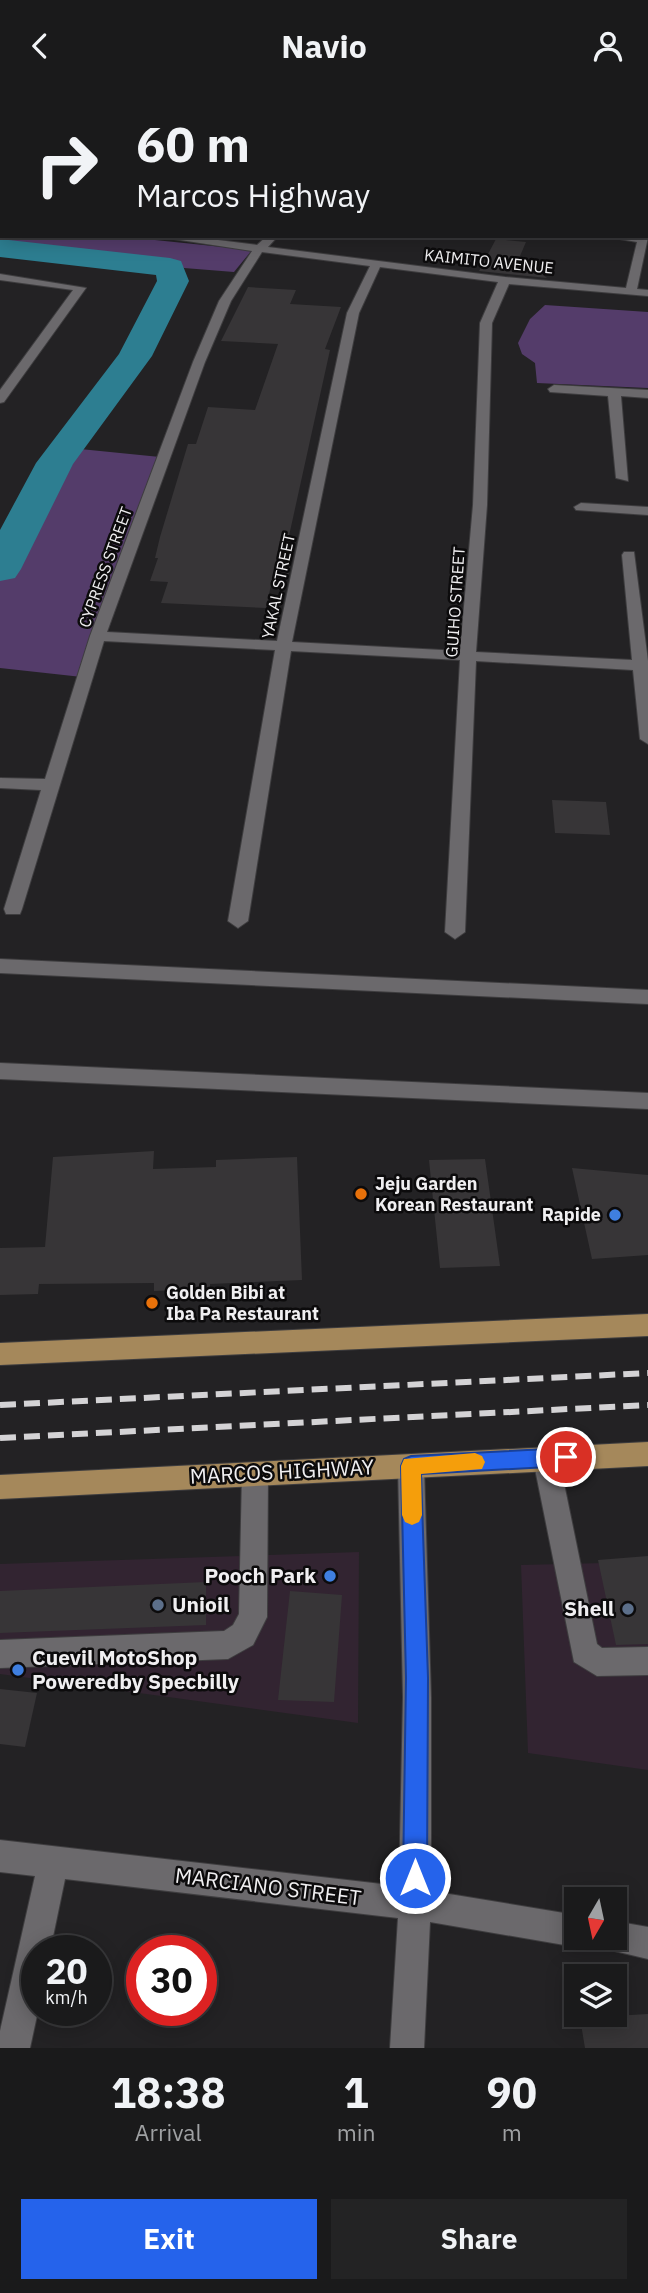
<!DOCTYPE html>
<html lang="en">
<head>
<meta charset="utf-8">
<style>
	:root { --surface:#1a1a1b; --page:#232324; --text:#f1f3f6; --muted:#9fa1a3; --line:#38383a; --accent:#2563eb }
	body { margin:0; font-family:"IBM Plex Sans",sans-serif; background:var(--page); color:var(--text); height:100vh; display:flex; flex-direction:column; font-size:26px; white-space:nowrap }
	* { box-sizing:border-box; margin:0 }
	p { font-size:23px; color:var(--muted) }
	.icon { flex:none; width:38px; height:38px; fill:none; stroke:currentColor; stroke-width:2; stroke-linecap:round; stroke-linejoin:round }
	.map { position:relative; height:1957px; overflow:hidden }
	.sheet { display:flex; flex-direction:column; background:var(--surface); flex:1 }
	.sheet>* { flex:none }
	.top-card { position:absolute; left:0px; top:0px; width:649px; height:147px; box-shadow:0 4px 18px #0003,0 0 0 2px var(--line); background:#1a1a1b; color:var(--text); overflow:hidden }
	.needle { width:46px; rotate:189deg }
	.tools { position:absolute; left:564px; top:1796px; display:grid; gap:14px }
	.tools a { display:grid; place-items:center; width:63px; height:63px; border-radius:0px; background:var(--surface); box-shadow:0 4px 18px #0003,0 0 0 2px var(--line); font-size:35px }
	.speed { position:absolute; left:21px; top:1844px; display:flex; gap:14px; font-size:35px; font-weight:700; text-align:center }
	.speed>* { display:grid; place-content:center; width:91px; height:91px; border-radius:50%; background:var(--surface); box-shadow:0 4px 18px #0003,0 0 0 2px var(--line); line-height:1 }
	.speed small { font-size:18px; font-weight:400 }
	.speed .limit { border:10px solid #d22; background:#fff; color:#111 }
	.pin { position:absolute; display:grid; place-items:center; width:60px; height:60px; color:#fff; margin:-30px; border:4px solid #fff; border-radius:50%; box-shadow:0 2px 7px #0007 }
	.me { position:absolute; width:77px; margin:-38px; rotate:0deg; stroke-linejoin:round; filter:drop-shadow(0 0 5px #0008) }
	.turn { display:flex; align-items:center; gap:24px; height:147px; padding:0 21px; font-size:32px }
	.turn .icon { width:91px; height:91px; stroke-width:2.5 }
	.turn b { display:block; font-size:49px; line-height:60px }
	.eta { display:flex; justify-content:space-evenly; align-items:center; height:119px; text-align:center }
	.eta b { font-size:42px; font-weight:700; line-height:49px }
	.cta { display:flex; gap:14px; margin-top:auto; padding:14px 21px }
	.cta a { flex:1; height:80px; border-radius:0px; background:var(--accent); color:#fff; font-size:28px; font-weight:700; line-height:80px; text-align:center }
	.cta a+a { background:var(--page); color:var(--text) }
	header { display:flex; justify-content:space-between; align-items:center; height:91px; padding:0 21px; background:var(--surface); font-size:32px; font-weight:700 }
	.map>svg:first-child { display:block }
</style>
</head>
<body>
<header><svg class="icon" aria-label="back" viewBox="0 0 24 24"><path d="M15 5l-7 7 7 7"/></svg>Navio<svg class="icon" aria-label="person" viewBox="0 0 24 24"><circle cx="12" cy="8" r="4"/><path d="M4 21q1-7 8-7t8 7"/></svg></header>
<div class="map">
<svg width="648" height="1957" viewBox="0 0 648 1957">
	<rect width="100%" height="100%" fill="#232224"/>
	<!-- commercial -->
	<path fill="#322431" d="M359,1461L358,1632L0,1583V1473Z
		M648,1471V1679L528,1662L521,1474Z"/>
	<!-- green -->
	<path fill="#543c6a" d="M0,133L2,145H116L252,159L234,181L184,177L177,172L0,151Z
		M545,214L648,221V297L537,292L535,272L522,263L518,252L530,228Z
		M60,356L170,367L91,587L0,577V466Z"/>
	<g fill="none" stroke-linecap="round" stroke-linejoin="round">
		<!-- river -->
		<path fill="#2d7e91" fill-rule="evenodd" d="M0,148L170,167L181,170L189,190L152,265L73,373L21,478L15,487L0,490V439L36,372L119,263L157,190L156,184L0,166Z"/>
	</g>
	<!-- building -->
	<path fill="#373537" d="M496,148L526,151L520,165L547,187L479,180Z
		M248,196L296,199L290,213L341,216L325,258L330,259L287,454H295L288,485H273L266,517L161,512L168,491L150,490L158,467H155L160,446L188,353H196L208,316L255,319L278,253L221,250Z
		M552,709L606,711L610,744L555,742Z
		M154,1060L153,1078L216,1076V1069L297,1066L302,1189L210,1193V1198L154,1200V1192L39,1193L38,1203L0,1204V1157L45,1156L53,1066Z
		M485,1068L500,1175L440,1177L429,1069Z
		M572,1077L648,1084V1164L592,1168Z
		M648,1465V1553L616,1554L598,1469Z
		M206,1491V1534L0,1542V1500Z
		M290,1500L342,1504L334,1611L278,1609Z
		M0,1598L37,1602L25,1656L0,1653Z
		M648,1923V1957H585L580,1927Z"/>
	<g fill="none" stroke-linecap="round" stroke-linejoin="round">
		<!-- minor casing -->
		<g stroke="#3e3d3f" stroke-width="2">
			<path id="minor" d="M28,0H37L27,2Z
				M115,0H124L114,2Z
				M393,0H401L392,2Z
				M496,0H532L534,2H497Z
				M609,0H617L608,2Z
				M2,21V27L0,28V22Z
				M0,122H2L0,130Z
				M648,144V146L637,198L648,199V205L509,193L492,232L487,414L476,561L632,569L622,464L624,461H634L648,570V653L640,648L633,579L476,570L465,841L455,848L445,841L460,569L291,560L248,830L238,837L228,830L275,559L104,550L22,818L20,823H6L4,818L41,699L0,697V687L45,688L90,545L193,271L219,210L252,160L154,145H186L257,154L267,145H278L268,156L505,186L626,197L637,151L602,145ZM262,161L370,175L347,222L277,550L107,541L205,271L231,210ZM380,176L498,191L480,232L473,414L460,560L292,551L359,222Z
				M0,183L86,197L4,311L0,312V299L73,199L0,189Z
				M554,294L648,299V307L621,305L628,390L616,387L608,305L550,301L548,298Z
				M581,412L648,416V424L576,419L574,416Z
				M0,868L648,899V913L0,882Z
				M0,972L648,1002V1018L0,988Z
				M546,1356L555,1359L559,1368L597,1553L602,1557L648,1556V1584L597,1585L574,1571L533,1368L537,1359Z
				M411,1363L420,1366L424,1375L431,1606V1800L576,1824V1846H589L587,1851L576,1856L430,1831L424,1957H390L398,1827L65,1788L50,1860H37L38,1920L30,1957H0V1940L35,1785L0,1781V1749L399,1795L403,1606L398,1375L402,1366Z
				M255,1371L264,1374L268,1383L267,1526L253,1554L228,1568L0,1577V1549L224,1540L233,1534L239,1523L242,1383L246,1374Z
				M614,1830L648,1836V1868L602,1857L597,1846H614Z"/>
		</g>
		<!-- major casing -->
		<g stroke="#3e3d3f" stroke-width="2">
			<path id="major" d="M648,1223V1245L0,1274V1252Z
				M648,1351V1375L0,1408V1384Z"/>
		</g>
		<!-- minor -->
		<use href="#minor" fill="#6b696c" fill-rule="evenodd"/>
		<!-- major -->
		<use href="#major" fill="#a5885b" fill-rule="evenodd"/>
		<!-- rail -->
		<path stroke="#d4d3d5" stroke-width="6" stroke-dasharray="16 8" stroke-linecap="butt" d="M0,1314L648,1282
			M0,1347L648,1314"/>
	</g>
	<!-- route -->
	<path fill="#2563eb" stroke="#184099" stroke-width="2" d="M566,1357L573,1360L576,1366L573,1373L566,1375L421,1383L428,1587L427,1787L424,1796L415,1799L407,1796L403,1787L406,1587L401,1375L404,1368L411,1365Z"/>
	<!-- slow -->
	<path fill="#f59e0b" d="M475,1362L482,1365L485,1371L482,1378L421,1383L422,1424L419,1431L412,1434L405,1431L402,1424L401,1375L404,1368Z"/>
	<!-- markers -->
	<g fill="#e8710a" stroke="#0c0b0c" stroke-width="2.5">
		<circle cx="361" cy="1103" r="7"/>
		<circle cx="152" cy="1212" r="7"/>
	</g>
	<g fill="#3f7fe0" stroke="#0c0b0c" stroke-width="2.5">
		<circle cx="615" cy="1124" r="7"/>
		<circle cx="330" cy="1485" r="7"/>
		<circle cx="18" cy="1579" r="7"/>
	</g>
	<g fill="#5c6f8a" stroke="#0c0b0c" stroke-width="2.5">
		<circle cx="158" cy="1514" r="7"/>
		<circle cx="628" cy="1518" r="7"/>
	</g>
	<g text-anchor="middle" stroke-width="5" stroke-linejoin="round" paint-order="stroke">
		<!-- far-street labels -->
		<g font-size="16" fill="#f0eff1" stroke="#0c0b0c">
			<text transform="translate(489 170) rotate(6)" y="6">KAIMITO AVENUE</text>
			<text transform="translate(105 476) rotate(-70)" y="6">CYPRESS STREET</text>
			<text transform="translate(278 495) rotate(-78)" y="6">YAKAL STREET</text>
			<text transform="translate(455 511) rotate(-86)" y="6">GUIHO STREET</text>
		</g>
		<!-- poi labels -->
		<g font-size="18" font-weight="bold" fill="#f0eff1" stroke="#0c0b0c" text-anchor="start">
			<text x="375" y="1099">Jeju Garden<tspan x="375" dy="21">Korean Restaurant</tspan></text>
			<text x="601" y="1130" text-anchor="end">Rapide</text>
			<text x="166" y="1208">Golden Bibi at<tspan x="166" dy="21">Iba Pa Restaurant</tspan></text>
		</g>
		<!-- near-street labels -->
		<g font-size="21" fill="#f0eff1" stroke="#0c0b0c">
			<text transform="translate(282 1381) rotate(-3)" y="7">MARCOS HIGHWAY</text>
			<text transform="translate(268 1796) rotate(7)" y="7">MARCIANO STREET</text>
		</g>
		<!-- near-poi labels -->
		<g font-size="21" font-weight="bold" fill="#f0eff1" stroke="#0c0b0c" text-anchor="end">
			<text x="316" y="1492">Pooch Park</text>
			<text x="172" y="1521" text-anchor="start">Unioil</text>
			<text x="614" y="1525">Shell</text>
			<text x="32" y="1574" text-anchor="start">Cuevil MotoShop<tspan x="32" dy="24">Poweredby Specbilly</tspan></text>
		</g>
	</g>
</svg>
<div class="tools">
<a><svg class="needle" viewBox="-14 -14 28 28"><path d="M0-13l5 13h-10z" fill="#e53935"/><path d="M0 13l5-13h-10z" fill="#9fa1a3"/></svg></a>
<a><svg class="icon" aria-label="layers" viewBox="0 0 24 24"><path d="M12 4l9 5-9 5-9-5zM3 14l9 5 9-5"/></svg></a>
</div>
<div class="speed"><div>20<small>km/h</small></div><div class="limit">30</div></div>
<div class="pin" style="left:566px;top:1366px;background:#d93025"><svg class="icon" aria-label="arrive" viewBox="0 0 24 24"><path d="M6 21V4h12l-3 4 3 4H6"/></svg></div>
<svg class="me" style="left:415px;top:1787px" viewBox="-20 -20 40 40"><circle r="17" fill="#2563eb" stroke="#fff" stroke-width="3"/><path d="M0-11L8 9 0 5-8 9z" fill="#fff"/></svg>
<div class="top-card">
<div class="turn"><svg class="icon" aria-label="right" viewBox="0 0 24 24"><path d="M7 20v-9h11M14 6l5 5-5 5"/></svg><div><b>60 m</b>Marcos Highway</div></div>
</div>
</div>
<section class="sheet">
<div class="eta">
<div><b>18:38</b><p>Arrival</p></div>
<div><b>1</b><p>min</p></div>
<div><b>90</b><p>m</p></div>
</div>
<div class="cta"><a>Exit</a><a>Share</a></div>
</section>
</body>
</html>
